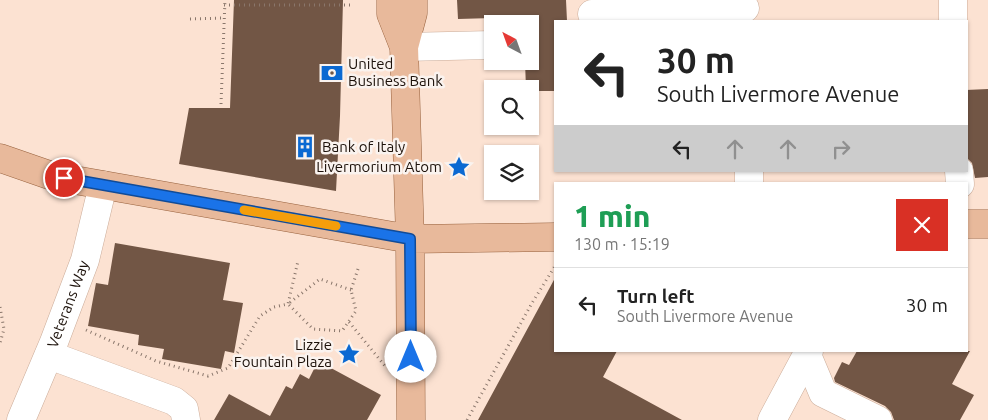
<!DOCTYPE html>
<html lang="en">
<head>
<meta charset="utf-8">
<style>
	:root { --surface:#fff; --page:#f2f2f2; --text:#222; --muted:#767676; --line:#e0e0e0 }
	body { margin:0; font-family:Ubuntu,sans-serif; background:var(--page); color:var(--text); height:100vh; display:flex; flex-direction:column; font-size:19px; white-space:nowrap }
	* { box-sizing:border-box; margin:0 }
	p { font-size:16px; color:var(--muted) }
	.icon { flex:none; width:28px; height:28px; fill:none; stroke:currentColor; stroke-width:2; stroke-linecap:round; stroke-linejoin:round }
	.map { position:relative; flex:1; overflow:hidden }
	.panel { position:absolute; left:554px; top:182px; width:414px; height:170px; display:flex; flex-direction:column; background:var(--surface); border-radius:0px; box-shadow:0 1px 4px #0004 }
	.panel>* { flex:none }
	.top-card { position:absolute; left:554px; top:20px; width:414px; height:152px; border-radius:0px; box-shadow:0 1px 4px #0004; background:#fff; color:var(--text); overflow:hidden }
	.needle { width:32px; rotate:319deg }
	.buttons { position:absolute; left:484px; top:15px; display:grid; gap:10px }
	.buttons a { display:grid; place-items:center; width:55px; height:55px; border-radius:0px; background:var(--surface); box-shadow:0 1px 4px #0004; font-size:25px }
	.pin { position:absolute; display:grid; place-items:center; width:42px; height:42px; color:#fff; margin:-21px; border:2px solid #fff; border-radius:50%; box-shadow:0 1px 5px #0007 }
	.me { position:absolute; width:55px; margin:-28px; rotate:0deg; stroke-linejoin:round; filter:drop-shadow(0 0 4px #0008) }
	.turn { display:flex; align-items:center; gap:18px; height:105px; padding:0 20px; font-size:22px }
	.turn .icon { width:65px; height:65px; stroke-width:2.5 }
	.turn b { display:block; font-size:35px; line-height:42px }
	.lanes { display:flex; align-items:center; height:48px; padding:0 20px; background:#0003; justify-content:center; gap:25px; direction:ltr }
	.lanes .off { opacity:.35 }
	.round { display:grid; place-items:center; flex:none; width:52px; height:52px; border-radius:0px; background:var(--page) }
	.overview { display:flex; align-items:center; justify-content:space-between; height:85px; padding:0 20px }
	h1 { font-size:30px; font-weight:800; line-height:38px; color:#1e9e55 }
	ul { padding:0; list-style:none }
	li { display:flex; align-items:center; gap:15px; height:75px; padding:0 20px; border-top:1px solid var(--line) }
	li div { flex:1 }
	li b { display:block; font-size:19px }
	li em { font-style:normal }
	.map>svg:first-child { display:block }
</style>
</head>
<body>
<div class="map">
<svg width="988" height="420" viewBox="0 0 988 420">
	<rect width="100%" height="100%" fill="#fce2d2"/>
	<!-- building -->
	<path fill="#725645" d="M234,0H343L340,116L336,191L179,164L189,108H230Z
		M457,0H566L567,21H555V91H530V89H526L525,61H530V24H526V17L458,19Z
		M988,89V177L975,178L972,163L966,157V90Z
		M115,243L230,263L223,300L243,303L234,353L225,351L221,369L162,359L164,349L138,345L139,335L88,326L96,283L108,285Z
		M555,278V351H617L603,377L682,420H478Z
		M857,351H970L952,384L974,395L960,420H894L891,412L885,406L835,382L834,378L842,362L849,365Z
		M318,361L381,395L367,420H214L229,394L270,416L286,386L292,389L300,374L309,379Z"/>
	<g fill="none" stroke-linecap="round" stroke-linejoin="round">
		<!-- minor casing -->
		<g stroke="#cbac99" stroke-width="29">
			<g id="minor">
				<path d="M953,0V21"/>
				<path d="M592,14L745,8"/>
				<path d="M404,47L492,45"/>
				<path d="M749,171V184"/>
				<path d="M959,171L960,184"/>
				<path d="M49,355L174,401L184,409L186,420"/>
				<path d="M807,355L823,393L878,420"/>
				<path id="s1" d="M21,420L54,342L85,260L103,185"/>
				<path d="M772,420L809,351"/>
			</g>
		</g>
		<!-- major casing -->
		<g stroke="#97613d" stroke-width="29">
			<path id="major" d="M391,0V14L404,47
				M0,158L52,176L410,239L555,237
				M966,224H988
				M411,420L410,239L404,47L413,13V0"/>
		</g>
		<!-- path -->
		<path stroke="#89766b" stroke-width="3" stroke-dasharray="1 4" stroke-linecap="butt" d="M224,5H351
			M190,19L224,18
			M221,104L225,0
			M351,290L320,279L288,304L313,329L342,331L356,311L351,290L358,269
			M0,307L4,329L0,343
			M349,322L385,366
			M86,330L156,361L208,376L228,368L260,316L274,307L288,304L298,261
			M467,420L532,303L555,266"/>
		<!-- minor -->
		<use href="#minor" stroke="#fff" stroke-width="28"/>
		<!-- major -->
		<use href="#major" stroke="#e8b99b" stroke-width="28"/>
	</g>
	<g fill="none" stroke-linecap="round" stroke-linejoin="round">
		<!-- route casing -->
		<g stroke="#114b97" stroke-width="12">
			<path id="route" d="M64,178L410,239L411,357"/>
		</g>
		<!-- route -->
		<use href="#route" stroke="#1a73e8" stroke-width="9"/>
		<!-- slow -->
		<path stroke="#f59e0b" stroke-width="9" d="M244,210L336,226"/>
	</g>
	<!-- icons -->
	<defs>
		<g id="bank-bare" transform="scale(1.725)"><path d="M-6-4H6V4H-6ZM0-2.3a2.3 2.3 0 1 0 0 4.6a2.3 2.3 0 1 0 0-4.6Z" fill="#0b69d2" stroke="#faf3ef" stroke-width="2.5" paint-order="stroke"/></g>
		<g id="building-bare" transform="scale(1.725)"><path d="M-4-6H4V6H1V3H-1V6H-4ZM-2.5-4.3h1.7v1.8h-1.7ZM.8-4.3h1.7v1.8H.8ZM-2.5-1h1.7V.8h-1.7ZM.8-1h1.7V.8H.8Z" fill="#0b69d2" stroke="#faf3ef" stroke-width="2.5" paint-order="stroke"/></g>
		<g id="sight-bare" transform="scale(1.725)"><path d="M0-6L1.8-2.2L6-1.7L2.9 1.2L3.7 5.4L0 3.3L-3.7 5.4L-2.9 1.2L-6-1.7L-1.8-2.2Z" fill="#0b69d2" stroke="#faf3ef" stroke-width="2.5" paint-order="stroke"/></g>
	</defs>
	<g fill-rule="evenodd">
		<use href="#bank-bare" x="332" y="73"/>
		<use href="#building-bare" x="305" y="147"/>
		<use href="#sight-bare" x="459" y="167"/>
		<use href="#sight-bare" x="349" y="354"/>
	</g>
	<g text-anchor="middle" stroke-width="5" stroke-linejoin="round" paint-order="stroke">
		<!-- poi labels -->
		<g font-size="15" fill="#1d120b" stroke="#faf3ef" text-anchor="start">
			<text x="348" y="69">United<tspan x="348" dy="17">Business Bank</tspan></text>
			<text x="322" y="152">Bank of Italy</text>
			<text x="442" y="172" text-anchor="end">Livermorium Atom</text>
			<text x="332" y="350" text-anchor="end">Lizzie<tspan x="332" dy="17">Fountain Plaza</tspan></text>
		</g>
		<!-- street labels -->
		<g font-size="15" fill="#1d120b" stroke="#faf3ef">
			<text dy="5" stroke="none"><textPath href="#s1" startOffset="125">Veterans Way</textPath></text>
		</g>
	</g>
</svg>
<div class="buttons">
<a><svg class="needle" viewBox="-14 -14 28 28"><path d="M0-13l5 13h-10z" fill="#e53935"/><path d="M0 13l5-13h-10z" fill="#767676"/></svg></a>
<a><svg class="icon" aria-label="search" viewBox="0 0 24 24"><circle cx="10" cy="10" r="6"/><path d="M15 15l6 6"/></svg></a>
<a><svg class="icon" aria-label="layers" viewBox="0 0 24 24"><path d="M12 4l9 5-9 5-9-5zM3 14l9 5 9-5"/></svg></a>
</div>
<div class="pin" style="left:64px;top:178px;background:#d93025"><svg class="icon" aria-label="arrive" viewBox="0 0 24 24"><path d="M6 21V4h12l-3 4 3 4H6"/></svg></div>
<svg class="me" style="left:411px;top:357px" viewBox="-20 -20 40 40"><circle r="19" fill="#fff"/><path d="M0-13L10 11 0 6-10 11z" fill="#1a73e8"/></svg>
<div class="top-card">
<div class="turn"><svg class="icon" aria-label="left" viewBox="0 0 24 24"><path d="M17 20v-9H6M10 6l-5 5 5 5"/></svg><div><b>30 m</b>South Livermore Avenue</div></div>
<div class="lanes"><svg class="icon" aria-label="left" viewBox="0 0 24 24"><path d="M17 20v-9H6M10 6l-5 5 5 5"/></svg><svg class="icon off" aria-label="ahead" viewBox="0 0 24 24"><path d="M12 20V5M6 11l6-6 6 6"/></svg><svg class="icon off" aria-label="ahead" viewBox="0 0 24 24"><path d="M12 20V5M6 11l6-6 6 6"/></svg><svg class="icon off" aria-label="right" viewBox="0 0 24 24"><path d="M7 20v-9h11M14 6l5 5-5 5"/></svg></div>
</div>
<section class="panel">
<div class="overview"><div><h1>1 min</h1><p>130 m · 15:19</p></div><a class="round" style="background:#d93025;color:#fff"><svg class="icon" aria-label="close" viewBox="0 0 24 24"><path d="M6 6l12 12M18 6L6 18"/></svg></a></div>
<ul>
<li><svg class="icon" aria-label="left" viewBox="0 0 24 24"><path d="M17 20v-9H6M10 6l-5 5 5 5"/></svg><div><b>Turn left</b><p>South Livermore Avenue</p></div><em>30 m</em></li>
</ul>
</section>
</div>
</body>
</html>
